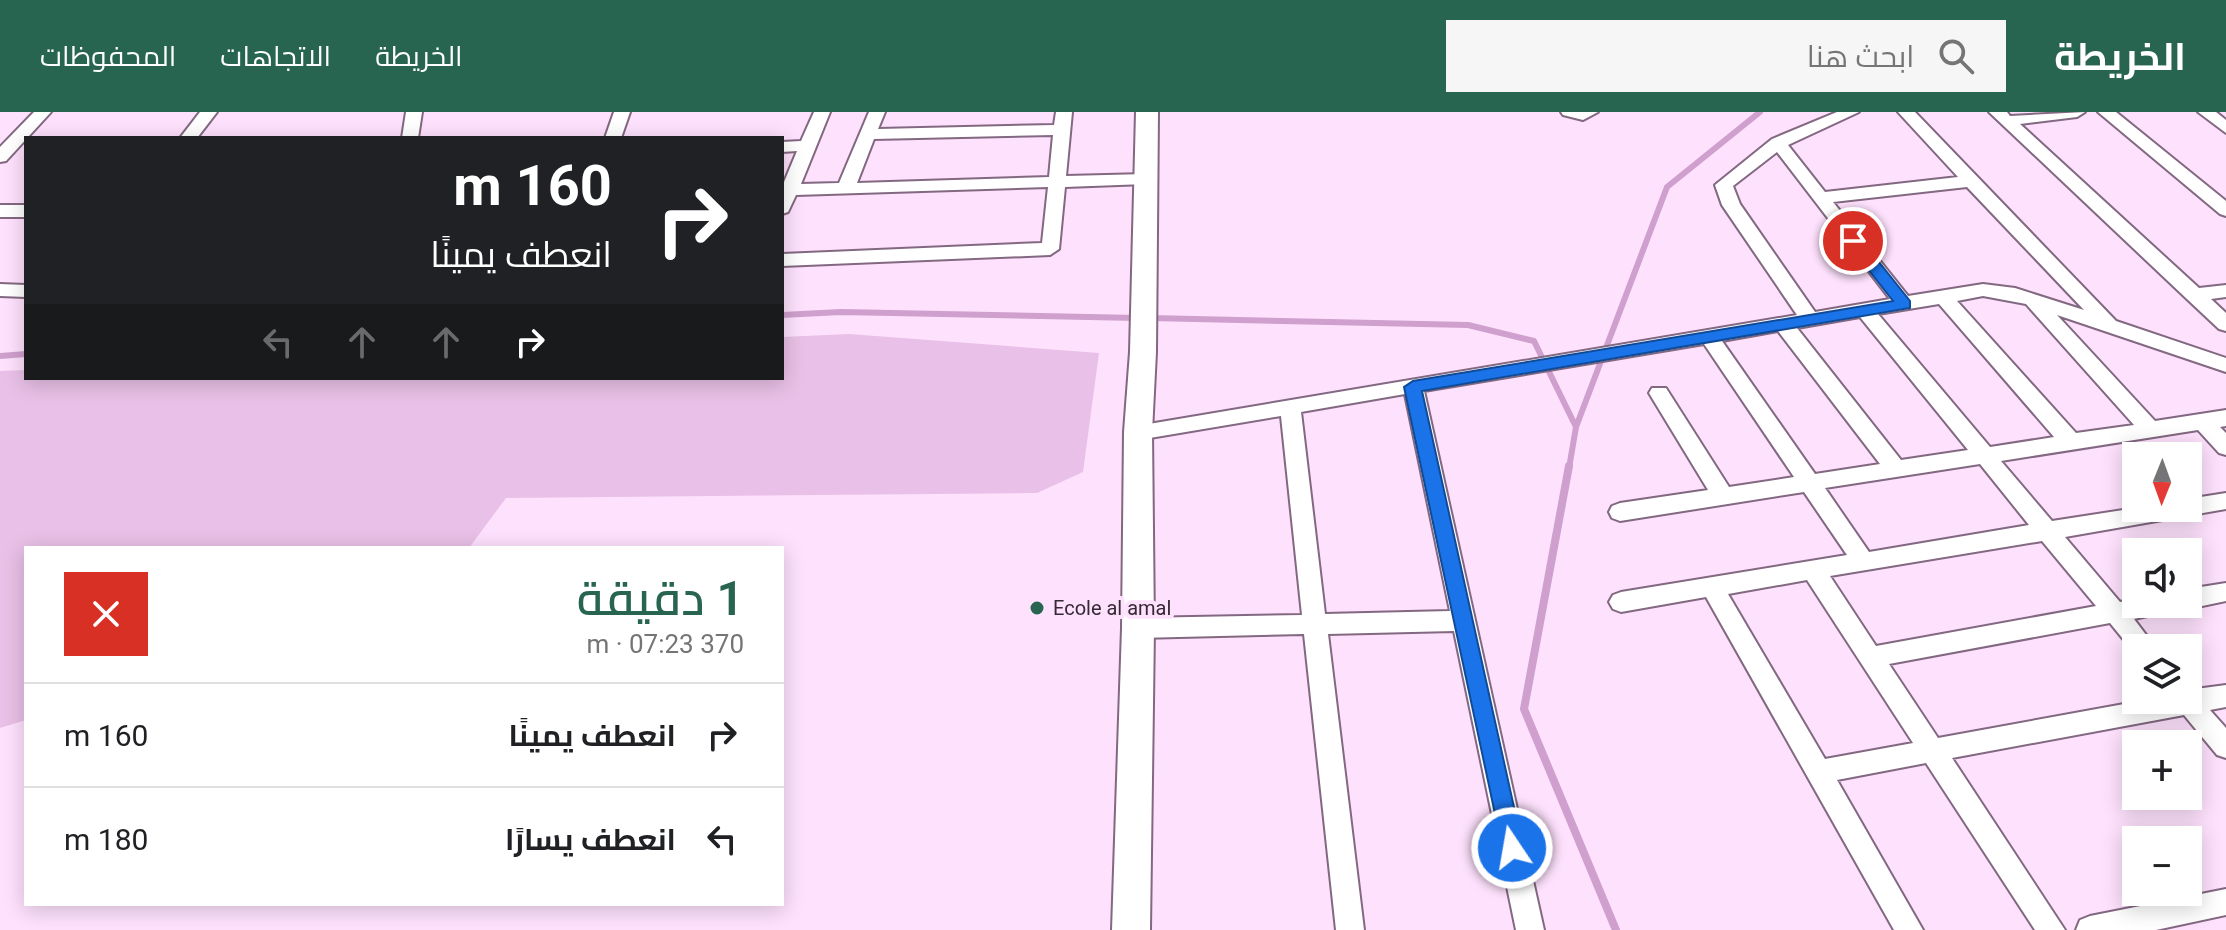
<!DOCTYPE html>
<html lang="ar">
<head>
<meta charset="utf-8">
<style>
	:root { --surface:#fff; --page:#f6f6f6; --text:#202124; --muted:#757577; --line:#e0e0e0; --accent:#286550 }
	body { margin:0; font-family:Roboto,Cairo,sans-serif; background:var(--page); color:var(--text); direction:rtl; height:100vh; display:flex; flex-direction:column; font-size:30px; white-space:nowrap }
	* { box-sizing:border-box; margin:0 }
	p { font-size:26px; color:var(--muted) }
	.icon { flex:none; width:44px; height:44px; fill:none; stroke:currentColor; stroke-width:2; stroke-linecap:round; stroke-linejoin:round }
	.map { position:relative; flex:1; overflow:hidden; direction:ltr }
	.side { position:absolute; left:24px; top:434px; width:760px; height:360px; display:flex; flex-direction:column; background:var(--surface); border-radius:0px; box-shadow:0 4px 20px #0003; direction:rtl }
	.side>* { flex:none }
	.hud { position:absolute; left:24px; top:24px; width:760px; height:244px; border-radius:0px; box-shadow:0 4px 20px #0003; direction:rtl; background:#202124; color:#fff; overflow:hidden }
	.needle { width:52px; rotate:181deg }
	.tools { position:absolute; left:2122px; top:330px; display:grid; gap:16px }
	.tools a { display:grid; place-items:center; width:80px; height:80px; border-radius:0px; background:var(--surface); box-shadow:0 4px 20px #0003; font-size:40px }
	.pin { position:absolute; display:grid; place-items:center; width:68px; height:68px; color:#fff; margin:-34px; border:4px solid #fff; border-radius:50%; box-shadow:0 2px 8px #0007 }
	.me { position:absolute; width:88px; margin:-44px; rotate:348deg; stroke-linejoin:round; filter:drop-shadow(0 0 6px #0008) }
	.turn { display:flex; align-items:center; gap:28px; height:168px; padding:0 40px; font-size:36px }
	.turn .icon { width:104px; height:104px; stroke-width:2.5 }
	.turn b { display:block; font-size:56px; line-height:68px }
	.lanes { display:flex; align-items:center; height:76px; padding:0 40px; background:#0003; justify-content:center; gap:40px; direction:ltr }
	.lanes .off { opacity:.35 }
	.round { display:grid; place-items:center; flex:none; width:84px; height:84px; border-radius:0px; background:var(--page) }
	.head { display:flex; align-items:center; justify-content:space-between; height:136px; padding:0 40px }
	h1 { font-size:48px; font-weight:600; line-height:60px; color:var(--accent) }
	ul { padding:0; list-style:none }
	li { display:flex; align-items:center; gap:24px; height:104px; padding:0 40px; border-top:2px solid var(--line) }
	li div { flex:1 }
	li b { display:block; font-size:30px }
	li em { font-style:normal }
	header { display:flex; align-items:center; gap:48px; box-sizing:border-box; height:112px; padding:0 40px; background:var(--accent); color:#fff }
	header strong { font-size:38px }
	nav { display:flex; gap:44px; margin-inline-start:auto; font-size:28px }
	.search { width:560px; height:72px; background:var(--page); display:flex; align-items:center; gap:20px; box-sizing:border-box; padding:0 28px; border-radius:0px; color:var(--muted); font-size:30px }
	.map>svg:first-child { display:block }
</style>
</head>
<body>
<header>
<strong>الخريطة</strong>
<div class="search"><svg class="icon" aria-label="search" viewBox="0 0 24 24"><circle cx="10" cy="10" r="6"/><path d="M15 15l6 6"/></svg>ابحث هنا</div>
<nav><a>الخريطة</a><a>الاتجاهات</a><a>المحفوظات</a></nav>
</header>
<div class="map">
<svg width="2226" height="818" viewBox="0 0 2226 818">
	<rect width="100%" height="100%" fill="#fee1fd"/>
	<!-- green -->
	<path fill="#e9c0e7" d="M849,222L1099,241L1083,360L1037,381L506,386L469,436H26V608L0,616V259L26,258V266H782V225Z"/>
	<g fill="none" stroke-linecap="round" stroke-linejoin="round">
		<!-- stream-far1 -->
		<path stroke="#cf9fcd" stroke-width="6" d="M782,203L841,200L1137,206
			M1150,206L1468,213L1534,229L1576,315
			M0,244L26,242
			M1569,356L1576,315L1667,75L1760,0"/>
		<!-- stream -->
		<path stroke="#cf9fcd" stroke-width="8" d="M1569,354L1524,597L1616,818"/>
		<!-- street casing -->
		<g stroke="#826881" stroke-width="4">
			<path id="street" d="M34,0H51L6,49L0,50V35Z
				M200,0H217L197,26H180Z
				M406,0H422L418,26H402Z
				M614,0H630L621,26H605Z
				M814,0H830L801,72L839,71L869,0H885L878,17L1054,13L1056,0H1072L1066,64L1146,62L1155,67L1146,72L1065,75L1059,137L1050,143L782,154V142L1042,131L1048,75L796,83L788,100L782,102V75L797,39L782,40V30L801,29ZM1053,23L1049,65L857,71L874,27Z
				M1561,0H1598L1583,8L1563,3Z
				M1837,0H1859L1788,33L1825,80L1958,65L1898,0H1915L2116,209L2226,246V260L2057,203L2155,309L2226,298V314L2220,315L2226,321V343L2219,341L2198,318L2001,349L2052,409L2136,396H2188V387L2226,381V397L2065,425L2120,490L2136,487V492H2174L2170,499L2134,507L2156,536H2136V543L2110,511L1889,552L1938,626L2146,588H2188V578L2226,573V595L2210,598L2226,616V646L2217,643L2184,603L1952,646L2065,818H2035L1926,651L1837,668L1923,818H1894L1706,485L1621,500L1613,497L1609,490L1613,483L1621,480L1847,443L1804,380L1620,409L1612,406L1609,400L1612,394L1620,391L1708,378L1649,281L1652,276H1666L1729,375L1794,365L1704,232L1424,279L1544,818H1516L1454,519L1328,522L1364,818H1336L1304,522L1138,526L1130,523L1126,516L1130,509L1138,506L1302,503L1281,304L1138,328L1131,325L1128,320L1131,315L1797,203L1722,93L1715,73L1772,27ZM1777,40L1890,187L1815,200L1740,92L1733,74ZM1967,75L2084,198L2015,176L1983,172L1908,184L1833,90ZM1983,184L2026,192L2134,313L2076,321L1957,189ZM1939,192L2054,325L1990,335L1878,202ZM1860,205L1968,338L1901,348L1797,216ZM1778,219L1880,352L1815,362L1722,229ZM1405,282L1450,499L1325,502L1301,300ZM1980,352L2029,413L1869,440L1825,376ZM2042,429L2096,494L1876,534L1830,464ZM1807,468L1913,631L1825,647L1728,482Z
				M1989,0H2007L2010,4L2085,0L2077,5L2020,12L2199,176L2226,173V185L2211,187L2226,201V219L2219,217L2187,187Z
				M2098,0H2116L2226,89V104L2220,102Z
				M2198,0H2216L2226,8V21Z
				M0,93H26V105H0Z
				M0,172L26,173V185L0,184Z
				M2226,471V489L2188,497L2179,492H2188V477Z
				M2226,777V803L2156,818H2076L2080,808L2090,804Z"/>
		</g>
		<!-- secondary casing -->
		<g stroke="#826881" stroke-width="4">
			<path id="secondary" d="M1136,0H1158L1156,240L1152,320L1154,516L1150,818H1112L1122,516L1124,320L1130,240Z"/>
		</g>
		<!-- street -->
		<use href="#street" fill="#fff" fill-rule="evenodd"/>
		<!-- secondary -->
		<use href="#secondary" fill="#fff" fill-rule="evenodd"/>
	</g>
	<!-- route -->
	<path fill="#1a73e8" stroke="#114b97" stroke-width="2" d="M1853,124L1859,125L1910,189V196L1422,279L1523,736L1519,744L1512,747L1504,744L1404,275L1413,269L1893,189L1846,129Z"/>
	<!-- markers -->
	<circle fill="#286550" stroke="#fee1fd" stroke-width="3" cx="1037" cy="496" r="8"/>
	<g text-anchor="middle" stroke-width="8" stroke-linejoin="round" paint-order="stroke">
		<!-- poi labels -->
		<g font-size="20" fill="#342934" stroke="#fee1fd" text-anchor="start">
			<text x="1053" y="503">Ecole al amal</text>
		</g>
	</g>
</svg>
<div class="tools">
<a><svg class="needle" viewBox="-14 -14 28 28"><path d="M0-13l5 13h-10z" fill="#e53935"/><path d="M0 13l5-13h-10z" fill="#757577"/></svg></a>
<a><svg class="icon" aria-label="sound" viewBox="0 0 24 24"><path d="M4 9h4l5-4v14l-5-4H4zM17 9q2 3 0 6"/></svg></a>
<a><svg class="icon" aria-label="layers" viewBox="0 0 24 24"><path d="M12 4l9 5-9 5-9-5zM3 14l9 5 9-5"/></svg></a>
<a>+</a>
<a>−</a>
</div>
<div class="pin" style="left:1853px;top:129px;background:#d93025"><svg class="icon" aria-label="arrive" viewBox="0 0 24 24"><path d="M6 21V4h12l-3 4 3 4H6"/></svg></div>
<svg class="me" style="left:1512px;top:736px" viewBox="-20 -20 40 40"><circle r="17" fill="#1a73e8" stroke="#fff" stroke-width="3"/><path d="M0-11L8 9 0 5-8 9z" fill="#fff"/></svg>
<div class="hud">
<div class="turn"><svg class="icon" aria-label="right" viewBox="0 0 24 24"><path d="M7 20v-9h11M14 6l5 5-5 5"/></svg><div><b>160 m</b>انعطف يمينًا</div></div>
<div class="lanes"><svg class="icon off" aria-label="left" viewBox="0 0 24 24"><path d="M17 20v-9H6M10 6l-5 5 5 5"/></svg><svg class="icon off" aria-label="ahead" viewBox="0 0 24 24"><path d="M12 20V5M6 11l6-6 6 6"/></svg><svg class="icon off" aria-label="ahead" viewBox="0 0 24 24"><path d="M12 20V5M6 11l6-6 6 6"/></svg><svg class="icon" aria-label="right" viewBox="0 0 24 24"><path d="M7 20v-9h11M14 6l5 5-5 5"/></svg></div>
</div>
<section class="side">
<div class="head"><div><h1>1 دقيقة</h1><p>370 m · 07:23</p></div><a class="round" style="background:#d93025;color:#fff"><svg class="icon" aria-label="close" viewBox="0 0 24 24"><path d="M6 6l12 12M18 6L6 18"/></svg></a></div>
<ul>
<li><svg class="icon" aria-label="right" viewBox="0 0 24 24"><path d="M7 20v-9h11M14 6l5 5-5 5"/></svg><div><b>انعطف يمينًا</b></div><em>160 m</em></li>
<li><svg class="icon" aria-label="left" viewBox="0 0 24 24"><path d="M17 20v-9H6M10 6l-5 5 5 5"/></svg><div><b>انعطف يسارًا</b></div><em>180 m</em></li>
</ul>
</section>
</div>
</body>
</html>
